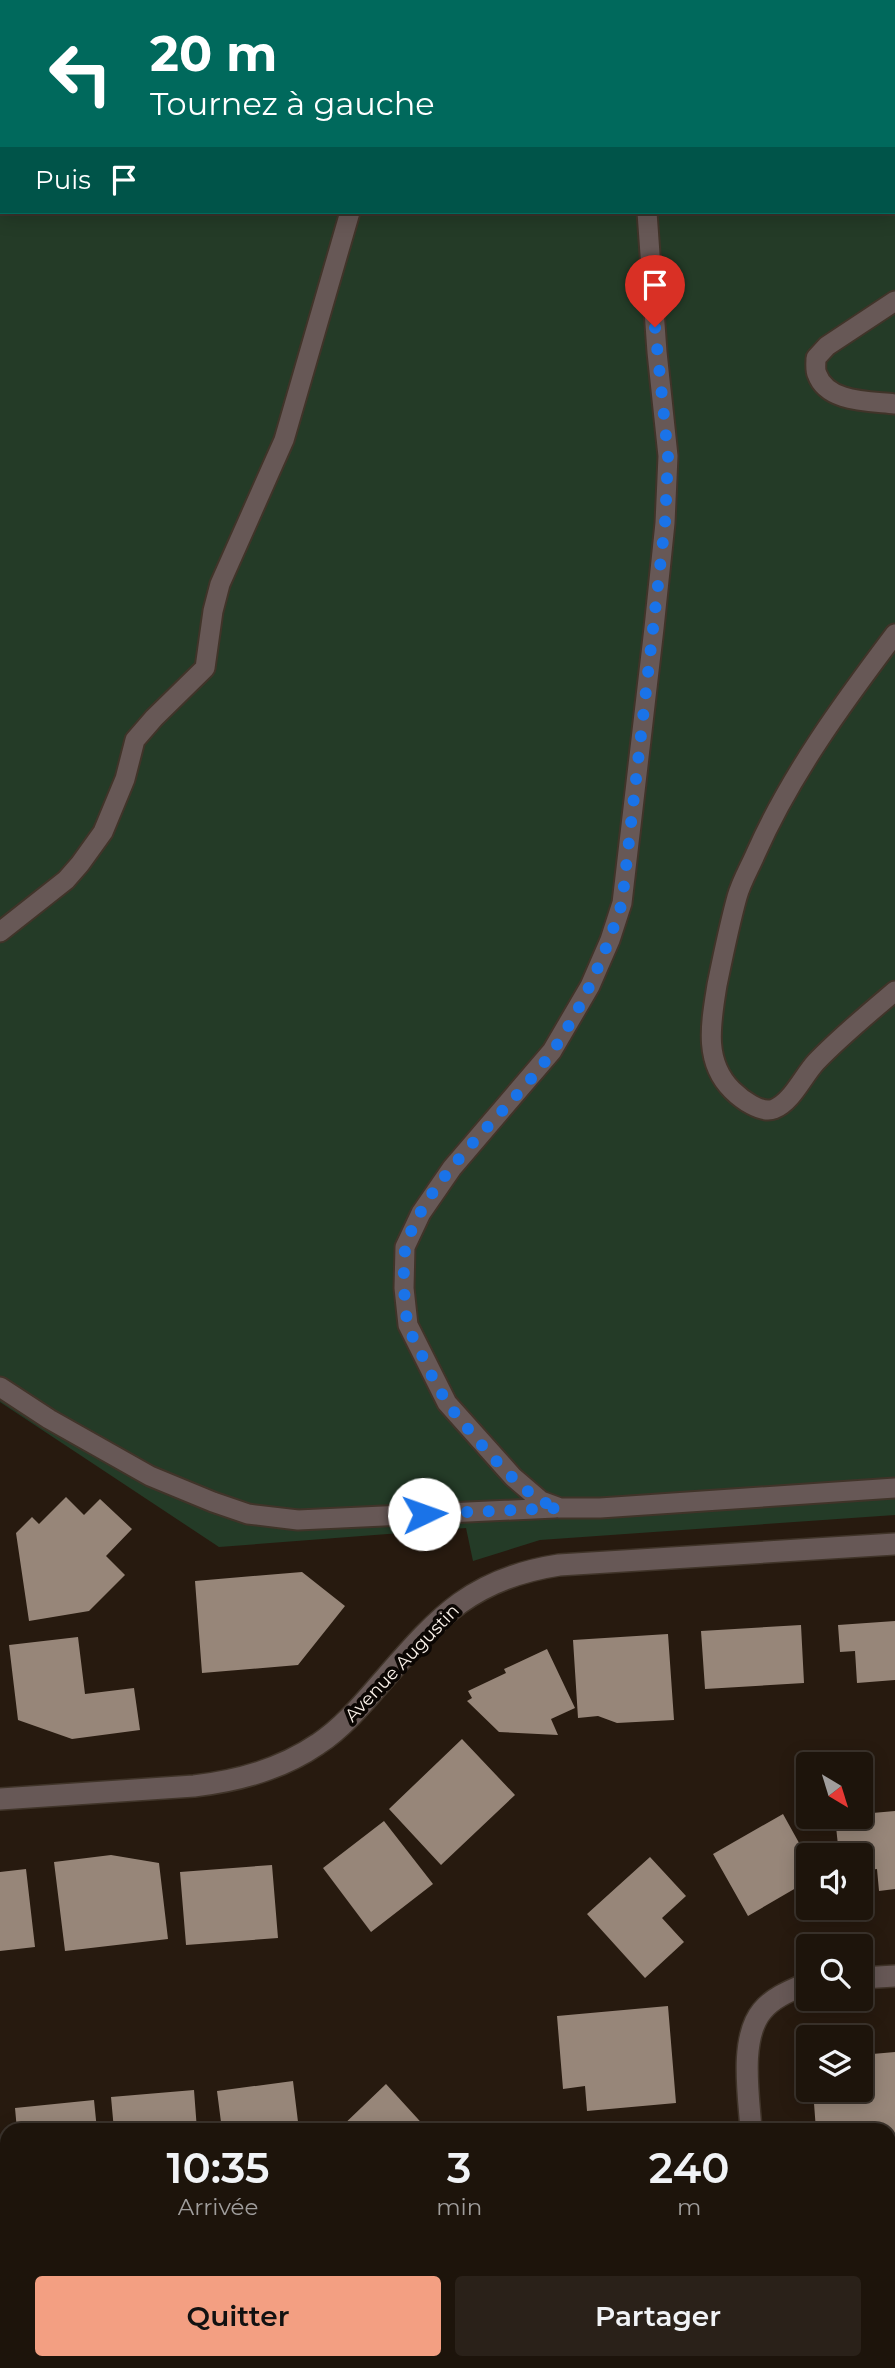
<!DOCTYPE html>
<html lang="fr">
<head>
<meta charset="utf-8">
<style>
	:root { --surface:#1d140b; --page:#2a2119; --text:#f1f3f6; --muted:#a09e9d; --line:#3b332c; --accent:#f39f82 }
	body { margin:0; font-family:Montserrat,sans-serif; background:var(--page); color:var(--text); height:100vh; display:flex; flex-direction:column; font-size:26px; white-space:nowrap }
	* { box-sizing:border-box; margin:0 }
	p { font-size:23px; color:var(--muted) }
	.icon { flex:none; width:38px; height:38px; fill:none; stroke:currentColor; stroke-width:2; stroke-linecap:round; stroke-linejoin:round }
	.map { position:relative; flex:1; overflow:hidden }
	.side { position:absolute; left:0px; top:2123px; width:896px; height:247px; display:flex; flex-direction:column; background:var(--surface); border-radius:21px 21px 0 0; box-shadow:0 4px 18px #0003,0 0 0 2px var(--line) }
	.side>* { flex:none }
	.hud { position:absolute; left:0px; top:0px; width:896px; height:214px; box-shadow:0 4px 18px #0003,0 0 0 2px var(--line); background:#00695c; color:#fff; overflow:hidden }
	.needle { width:46px; rotate:142deg }
	.buttons { position:absolute; left:796px; top:1752px; display:grid; gap:14px }
	.buttons a { display:grid; place-items:center; width:77px; height:77px; border-radius:7px; background:var(--surface); box-shadow:0 4px 18px #0003,0 0 0 2px var(--line); font-size:35px }
	.pin { position:absolute; display:grid; place-items:center; width:60px; height:60px; color:#fff; margin:-72px -30px; border-radius:50% 50% 50% 0; rotate:-45deg; box-shadow:0 0 7px #0007 }
	.pin .icon { rotate:45deg }
	.me { position:absolute; width:77px; margin:-38px; rotate:87deg; stroke-linejoin:round; filter:drop-shadow(0 0 5px #0008) }
	.turn { display:flex; align-items:center; gap:24px; height:147px; padding:0 35px; font-size:32px }
	.turn .icon { width:91px; height:91px; stroke-width:2.5 }
	.turn b { display:block; font-size:49px; line-height:60px }
	.then { display:flex; align-items:center; height:66px; padding:0 35px; background:#0003; gap:14px; font-size:26px }
	.eta { display:flex; justify-content:space-evenly; align-items:center; height:119px; text-align:center }
	.eta b { font-size:42px; font-weight:600; line-height:49px }
	.action { display:flex; gap:14px; margin-top:auto; padding:14px 35px }
	.action a { flex:1; height:80px; border-radius:7px; background:var(--accent); color:#111; font-size:28px; font-weight:600; line-height:80px; text-align:center }
	.action a+a { background:var(--page); color:var(--text) }
	.map>svg:first-child { display:block }
</style>
</head>
<body>
<div class="map">
<svg width="895" height="2368" viewBox="0 0 895 2368">
	<rect width="100%" height="100%" fill="#271a0f"/>
	<!-- green -->
	<path fill="#243b27" fill-rule="evenodd" d="M0,0H895V1515L540,1540L473,1561L466,1528L219,1547L0,1402ZM2,2H894V212H2Z"/>
	<!-- building -->
	<path fill="#978679" d="M66,1497L84,1515L100,1499L132,1529L106,1556L125,1575L89,1611L29,1621L16,1533L32,1517L39,1524Z
		M302,1572L345,1606L298,1665L202,1673L195,1581Z
		M895,1621V1680L857,1683L855,1651L840,1652L838,1625Z
		M801,1625L804,1683L705,1689L701,1631Z
		M668,1634L674,1720L617,1723L598,1716L578,1718L573,1640Z
		M78,1637L85,1694L134,1688L140,1730L72,1739L18,1720L9,1645Z
		M547,1649L575,1708L551,1719L558,1735L499,1732L467,1701L472,1698L468,1691L506,1673L504,1669Z
		M462,1739L515,1795L441,1865L389,1809Z
		M895,1811V1889L879,1891L877,1869L861,1871V1855H839L835,1817L861,1816V1814Z
		M783,1814L808,1859V1881L748,1916L713,1854Z
		M384,1821L433,1884L371,1932L323,1868Z
		M111,1855L159,1863L168,1939L65,1951L54,1862Z
		M650,1857L686,1896L662,1918L684,1942L645,1978L587,1914Z
		M272,1865L278,1938L186,1945L180,1872Z
		M26,1869L35,1947L0,1951V1872Z
		M668,2006L676,2103L587,2111L585,2086L563,2089L557,2016Z
		M895,2052V2144L889,2145V2130H816L813,2090H861V2055Z
		M293,2081L299,2130H222L217,2091Z
		M386,2084L428,2130H338Z
		M194,2090L197,2130H114L111,2097Z
		M94,2100L97,2130H17L15,2108Z
		M895,2257V2329L889,2330V2258Z
		M26,2362H109V2368H27Z
		M171,2362H254L255,2368H171Z
		M430,2362H490V2368H430Z
		M607,2362H680V2368H607Z"/>
	<g fill="none" stroke-linecap="round" stroke-linejoin="round">
		<!-- lane casing -->
		<g stroke="#403429" stroke-width="23">
			<path id="lane" d="M408,2L409,0
				M652,2L653,0
				M647,212L657,352L668,456L665,523L654,628L622,903L610,940L590,986L552,1051L452,1168L421,1213L405,1247L404,1288L408,1325L447,1403L513,1477L541,1501L560,1508H600L895,1488
				M895,301L827,346L816,358C816,363 815,370 817,374C827,403 870,401 895,404
				M895,634C843,703 791,774 756,853C750,867 741,882 737,897C729,926 723,956 717,985C711,1023 703,1061 732,1090C741,1099 761,1114 774,1109C792,1102 803,1076 816,1062C840,1037 869,1013 895,991
				M0,932L66,880L80,864L103,832L125,779L135,740L154,718L205,668L213,611L220,584L284,440L350,212
				M0,1387L49,1419L150,1476L213,1502L248,1514L298,1520L555,1508"/>
		</g>
		<!-- street casing -->
		<g stroke="#403429" stroke-width="24">
			<path id="street" d="M0,1799L194,1786C238,1781 280,1770 318,1744C341,1729 361,1706 379,1685C436,1620 468,1579 559,1565L895,1544
				M861,1978L895,1976
				M751,2130C749,2097 739,2039 762,2011C773,1997 792,1990 808,1983
				M0,2247H7
				M330,2362L331,2368
				M768,2362L769,2368"/>
		</g>
		<!-- lane -->
		<use href="#lane" stroke="#675856" stroke-width="19"/>
		<!-- street -->
		<use href="#street" stroke="#675856" stroke-width="21"/>
	</g>
	<g fill="none" stroke-linecap="round" stroke-linejoin="round">
		<!-- route -->
		<path stroke="#1a73e8" stroke-width="12" stroke-dasharray="0 21.6" d="M424,1514L560,1508C554,1506 546,1504 540,1500C513,1483 479,1442 458,1417C441,1396 430,1373 419,1349C415,1341 410,1333 408,1325C404,1309 402,1260 406,1245C429,1173 509,1113 552,1052C583,1007 605,955 622,903L665,523L668,456L655,327"/>
	</g>
	<g text-anchor="middle" stroke-width="7" stroke-linejoin="round" paint-order="stroke">
		<!-- street labels -->
		<g font-size="18" fill="#faf1e9" stroke="#0b0603">
			<text transform="translate(402 1663) rotate(-46)" y="6">Avenue Augustin</text>
		</g>
	</g>
</svg>
<div class="buttons">
<a><svg class="needle" viewBox="-14 -14 28 28"><path d="M0-13l5 13h-10z" fill="#e53935"/><path d="M0 13l5-13h-10z" fill="#a09e9d"/></svg></a>
<a><svg class="icon" aria-label="sound" viewBox="0 0 24 24"><path d="M4 9h4l5-4v14l-5-4H4zM17 9q2 3 0 6"/></svg></a>
<a><svg class="icon" aria-label="search" viewBox="0 0 24 24"><circle cx="10" cy="10" r="6"/><path d="M15 15l6 6"/></svg></a>
<a><svg class="icon" aria-label="layers" viewBox="0 0 24 24"><path d="M12 4l9 5-9 5-9-5zM3 14l9 5 9-5"/></svg></a>
</div>
<div class="pin" style="left:655px;top:327px;background:#d93025"><svg class="icon" aria-label="arrive" viewBox="0 0 24 24"><path d="M6 21V4h12l-3 4 3 4H6"/></svg></div>
<svg class="me" style="left:424px;top:1514px" viewBox="-20 -20 40 40"><circle r="19" fill="#fff"/><path d="M0-13L10 11 0 6-10 11z" fill="#1a73e8"/></svg>
<div class="hud">
<div class="turn"><svg class="icon" aria-label="left" viewBox="0 0 24 24"><path d="M17 20v-9H6M10 6l-5 5 5 5"/></svg><div><b>20 m</b>Tournez à gauche</div></div>
<div class="then">Puis<svg class="icon" aria-label="arrive" viewBox="0 0 24 24"><path d="M6 21V4h12l-3 4 3 4H6"/></svg></div>
</div>
<section class="side">
<div class="eta">
<div><b>10:35</b><p>Arrivée</p></div>
<div><b>3</b><p>min</p></div>
<div><b>240</b><p>m</p></div>
</div>
<div class="action"><a>Quitter</a><a>Partager</a></div>
</section>
</div>
</body>
</html>
